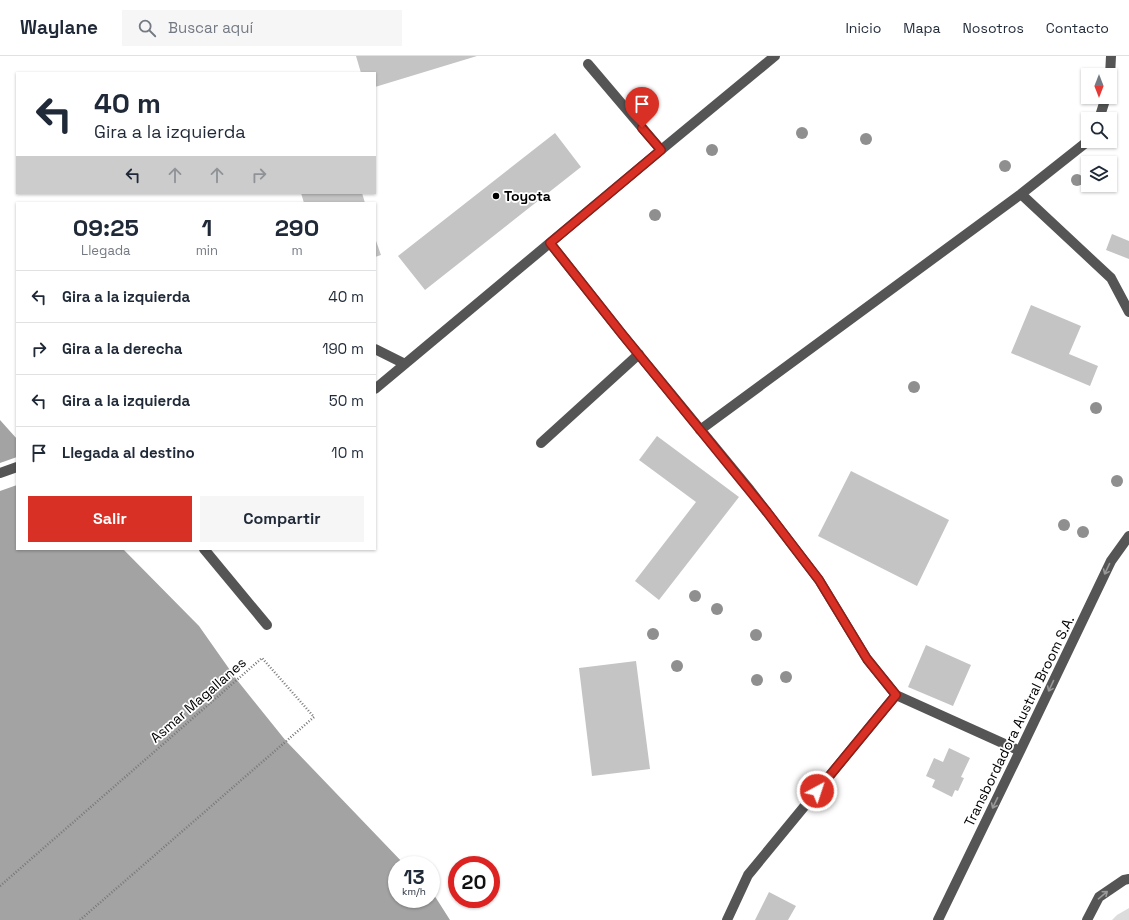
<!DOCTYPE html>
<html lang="es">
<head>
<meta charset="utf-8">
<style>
	:root { --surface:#fff; --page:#f6f6f7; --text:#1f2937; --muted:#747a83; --line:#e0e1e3; --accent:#d93025 }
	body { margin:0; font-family:"Space Grotesk",sans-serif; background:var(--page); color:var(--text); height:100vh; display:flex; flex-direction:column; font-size:15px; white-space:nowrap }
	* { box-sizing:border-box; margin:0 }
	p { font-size:13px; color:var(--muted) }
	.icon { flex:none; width:22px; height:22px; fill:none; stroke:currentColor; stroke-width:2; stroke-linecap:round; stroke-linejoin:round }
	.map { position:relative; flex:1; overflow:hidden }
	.details { position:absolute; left:16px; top:146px; width:360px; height:348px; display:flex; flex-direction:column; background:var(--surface); border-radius:0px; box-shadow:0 1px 3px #0004 }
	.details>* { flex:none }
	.guide { position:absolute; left:16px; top:16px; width:360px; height:122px; border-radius:0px; box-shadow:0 1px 3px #0004; background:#fff; color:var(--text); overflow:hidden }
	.needle { width:26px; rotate:180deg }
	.buttons { position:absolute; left:1081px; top:12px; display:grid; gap:8px }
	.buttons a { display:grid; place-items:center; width:36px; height:36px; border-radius:0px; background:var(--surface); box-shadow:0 1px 3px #0004; font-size:20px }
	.speed { position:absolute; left:388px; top:800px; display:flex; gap:8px; font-size:20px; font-weight:700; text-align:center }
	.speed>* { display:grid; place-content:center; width:52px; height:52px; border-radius:50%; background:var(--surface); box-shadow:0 1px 3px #0004; line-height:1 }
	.speed small { font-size:10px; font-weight:400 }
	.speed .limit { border:6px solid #d22; background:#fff; color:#111 }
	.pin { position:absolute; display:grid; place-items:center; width:34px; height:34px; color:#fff; margin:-41px -17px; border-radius:50% 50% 50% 0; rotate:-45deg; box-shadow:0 0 4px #0007 }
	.pin .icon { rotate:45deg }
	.me { position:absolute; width:44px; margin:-22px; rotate:40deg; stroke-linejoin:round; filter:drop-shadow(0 0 3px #0008) }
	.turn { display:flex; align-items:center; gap:14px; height:84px; padding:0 12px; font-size:18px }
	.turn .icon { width:52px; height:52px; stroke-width:2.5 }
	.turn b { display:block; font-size:28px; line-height:34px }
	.lanes { display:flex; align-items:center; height:38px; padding:0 12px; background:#0003; justify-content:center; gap:20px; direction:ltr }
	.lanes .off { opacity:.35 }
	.eta { display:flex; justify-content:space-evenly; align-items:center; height:68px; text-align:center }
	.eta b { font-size:24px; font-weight:700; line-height:28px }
	.button { display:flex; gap:8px; margin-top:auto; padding:8px 12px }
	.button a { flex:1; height:46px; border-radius:0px; background:var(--accent); color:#fff; font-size:16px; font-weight:700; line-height:46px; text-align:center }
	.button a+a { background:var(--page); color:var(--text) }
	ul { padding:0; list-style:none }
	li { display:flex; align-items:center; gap:12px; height:52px; padding:0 12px; border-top:1px solid var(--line) }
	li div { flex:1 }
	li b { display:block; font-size:15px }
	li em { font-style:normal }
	header { display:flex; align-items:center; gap:24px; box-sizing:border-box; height:56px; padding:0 20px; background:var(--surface); border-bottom:1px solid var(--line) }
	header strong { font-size:19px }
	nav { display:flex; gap:22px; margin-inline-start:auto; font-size:14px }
	.search { width:280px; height:36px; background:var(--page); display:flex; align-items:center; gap:10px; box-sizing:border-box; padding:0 14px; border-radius:0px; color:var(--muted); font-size:15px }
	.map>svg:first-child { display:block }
</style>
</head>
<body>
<header>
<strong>Waylane</strong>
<div class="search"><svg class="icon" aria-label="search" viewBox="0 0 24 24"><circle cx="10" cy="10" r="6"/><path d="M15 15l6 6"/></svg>Buscar aquí</div>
<nav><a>Inicio</a><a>Mapa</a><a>Nosotros</a><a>Contacto</a></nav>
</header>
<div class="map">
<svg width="1129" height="864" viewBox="0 0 1129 864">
	<rect width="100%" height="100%" fill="#fff"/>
	<!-- green -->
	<path fill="#dcdcdc" d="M1129,852V864H1112L1117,859Z"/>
	<!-- water -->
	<path fill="#a3a3a3" d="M0,364L17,383V493H123L199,570L237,624L286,685L405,809H397V843H431V836L436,842L450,864H0Z"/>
	<!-- pier -->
	<path fill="#fff" d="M17,401V429L0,435V407Z"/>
	<!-- building -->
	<path fill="#c4c4c4" d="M356,0H477L375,31V17H361Z
		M555,77L581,111L425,234L398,200Z
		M301,137H362L365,147H304Z
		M1112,178L1129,185V203L1106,194Z
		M375,182L381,199L375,201Z
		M1031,249L1081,270L1069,298L1098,310L1090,330L1011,297Z
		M657,380L739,441L659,544L635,525L696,446L639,404Z
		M851,415L949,464L917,530L818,480Z
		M926,589L971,609L953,650L908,631Z
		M636,605L650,713L592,720L579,612Z
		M949,692L970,702L961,721L964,722L958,735L955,734L952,741L932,731L935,724L926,720L934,702L943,706Z
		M769,836L796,850L788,864H755Z"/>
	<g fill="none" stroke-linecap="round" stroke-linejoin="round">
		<!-- path -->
		<path stroke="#777" stroke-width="2.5" stroke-dasharray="1 2" stroke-linecap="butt" d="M0,830L262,602L314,661L80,864"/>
		<!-- minor -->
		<path stroke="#555" stroke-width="10" d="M588,8L661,94
			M1110,20L1111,0
			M1099,63L1106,41
			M1021,138L1111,222L1129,256
			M550,187L622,278L750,434L819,524L867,603L896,639L1020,695
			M375,293L405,308
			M375,333L661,94L775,0
			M700,374L1021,138L1088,85
			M541,387L639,298
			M0,417L17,411
			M204,493L267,569
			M727,864L748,819L896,639
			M938,864L1020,695L1111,505L1129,480
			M1087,864L1099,841L1124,824L1129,823"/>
	</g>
	<!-- trees -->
	<g fill="#8f8f8f">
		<circle cx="802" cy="77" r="6"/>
		<circle cx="866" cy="83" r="6"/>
		<circle cx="712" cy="94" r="6"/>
		<circle cx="1005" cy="110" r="6"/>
		<circle cx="1077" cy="124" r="6"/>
		<circle cx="655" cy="159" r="6"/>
		<circle cx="914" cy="331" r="6"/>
		<circle cx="1096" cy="352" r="6"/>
		<circle cx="1117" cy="425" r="6"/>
		<circle cx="1064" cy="469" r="6"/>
		<circle cx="1083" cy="476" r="6"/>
		<circle cx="695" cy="540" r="6"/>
		<circle cx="717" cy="553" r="6"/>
		<circle cx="653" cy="578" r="6"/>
		<circle cx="756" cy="579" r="6"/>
		<circle cx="677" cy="610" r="6"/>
		<circle cx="786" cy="621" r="6"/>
		<circle cx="757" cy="624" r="6"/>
	</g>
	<!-- one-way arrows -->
	<defs><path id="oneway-shaft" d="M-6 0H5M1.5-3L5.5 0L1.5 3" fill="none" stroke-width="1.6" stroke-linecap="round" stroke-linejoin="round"/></defs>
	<g stroke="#999">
		<use href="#oneway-shaft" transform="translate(1107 513) rotate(115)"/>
		<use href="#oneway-shaft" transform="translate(1051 630) rotate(115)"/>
		<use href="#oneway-shaft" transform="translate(995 747) rotate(116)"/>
		<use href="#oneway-shaft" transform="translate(1103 839) rotate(-40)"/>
	</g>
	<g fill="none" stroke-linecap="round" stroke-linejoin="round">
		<!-- route casing -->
		<g stroke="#8d1f18" stroke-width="10">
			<path id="route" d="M642,72L661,94L550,187L622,278L767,456L819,524L867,603L896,639L817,735"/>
		</g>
		<!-- route -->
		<use href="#route" stroke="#d93025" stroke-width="7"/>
	</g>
	<!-- markers -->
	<circle fill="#000" stroke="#fff" stroke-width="1.5" cx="496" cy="140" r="4"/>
	<g text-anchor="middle" stroke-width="3.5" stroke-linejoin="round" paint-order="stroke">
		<!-- poi labels -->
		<g font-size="14" font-weight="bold" fill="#000" stroke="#fff" text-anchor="start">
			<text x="504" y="145">Toyota</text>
		</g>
		<!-- street labels -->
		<g font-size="14" fill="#000" stroke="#fff">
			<text transform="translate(198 644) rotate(-41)" y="5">Asmar Magallanes</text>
			<text transform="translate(1019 665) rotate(-64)" y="5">Transbordadora Austral Broom S.A.</text>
		</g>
	</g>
</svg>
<div class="buttons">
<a><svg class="needle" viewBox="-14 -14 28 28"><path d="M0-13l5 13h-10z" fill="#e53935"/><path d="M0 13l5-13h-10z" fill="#747a83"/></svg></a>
<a><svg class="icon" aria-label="search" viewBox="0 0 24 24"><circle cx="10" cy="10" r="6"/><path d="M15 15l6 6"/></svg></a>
<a><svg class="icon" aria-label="layers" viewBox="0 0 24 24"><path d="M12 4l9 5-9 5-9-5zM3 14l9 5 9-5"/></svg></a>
</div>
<div class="speed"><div>13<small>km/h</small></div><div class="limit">20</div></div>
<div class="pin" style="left:642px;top:72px;background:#d93025"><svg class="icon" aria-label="arrive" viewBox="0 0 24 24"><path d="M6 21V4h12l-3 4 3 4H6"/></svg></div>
<svg class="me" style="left:817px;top:735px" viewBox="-20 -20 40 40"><circle r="17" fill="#d93025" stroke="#fff" stroke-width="3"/><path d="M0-11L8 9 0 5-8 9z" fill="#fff"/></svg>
<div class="guide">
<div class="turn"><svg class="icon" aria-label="left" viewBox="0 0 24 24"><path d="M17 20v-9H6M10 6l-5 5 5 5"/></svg><div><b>40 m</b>Gira a la izquierda</div></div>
<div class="lanes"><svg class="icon" aria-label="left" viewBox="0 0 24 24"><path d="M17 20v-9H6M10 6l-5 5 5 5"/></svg><svg class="icon off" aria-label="ahead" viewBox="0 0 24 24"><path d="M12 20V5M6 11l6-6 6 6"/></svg><svg class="icon off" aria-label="ahead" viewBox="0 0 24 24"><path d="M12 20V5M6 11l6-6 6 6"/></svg><svg class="icon off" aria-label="right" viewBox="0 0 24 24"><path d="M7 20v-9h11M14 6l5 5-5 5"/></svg></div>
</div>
<section class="details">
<div class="eta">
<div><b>09:25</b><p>Llegada</p></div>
<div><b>1</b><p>min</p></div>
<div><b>290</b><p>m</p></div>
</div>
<ul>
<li><svg class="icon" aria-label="left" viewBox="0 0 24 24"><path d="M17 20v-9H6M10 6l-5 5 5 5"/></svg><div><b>Gira a la izquierda</b></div><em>40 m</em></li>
<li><svg class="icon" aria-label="right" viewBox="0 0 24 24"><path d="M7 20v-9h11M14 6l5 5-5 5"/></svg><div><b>Gira a la derecha</b></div><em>190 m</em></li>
<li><svg class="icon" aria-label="left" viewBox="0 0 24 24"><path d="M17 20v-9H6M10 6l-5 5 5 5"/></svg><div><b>Gira a la izquierda</b></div><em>50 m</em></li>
<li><svg class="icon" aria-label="arrive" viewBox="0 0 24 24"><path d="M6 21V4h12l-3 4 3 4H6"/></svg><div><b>Llegada al destino</b></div><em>10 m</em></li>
</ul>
<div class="button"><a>Salir</a><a>Compartir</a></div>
</section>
</div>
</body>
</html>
